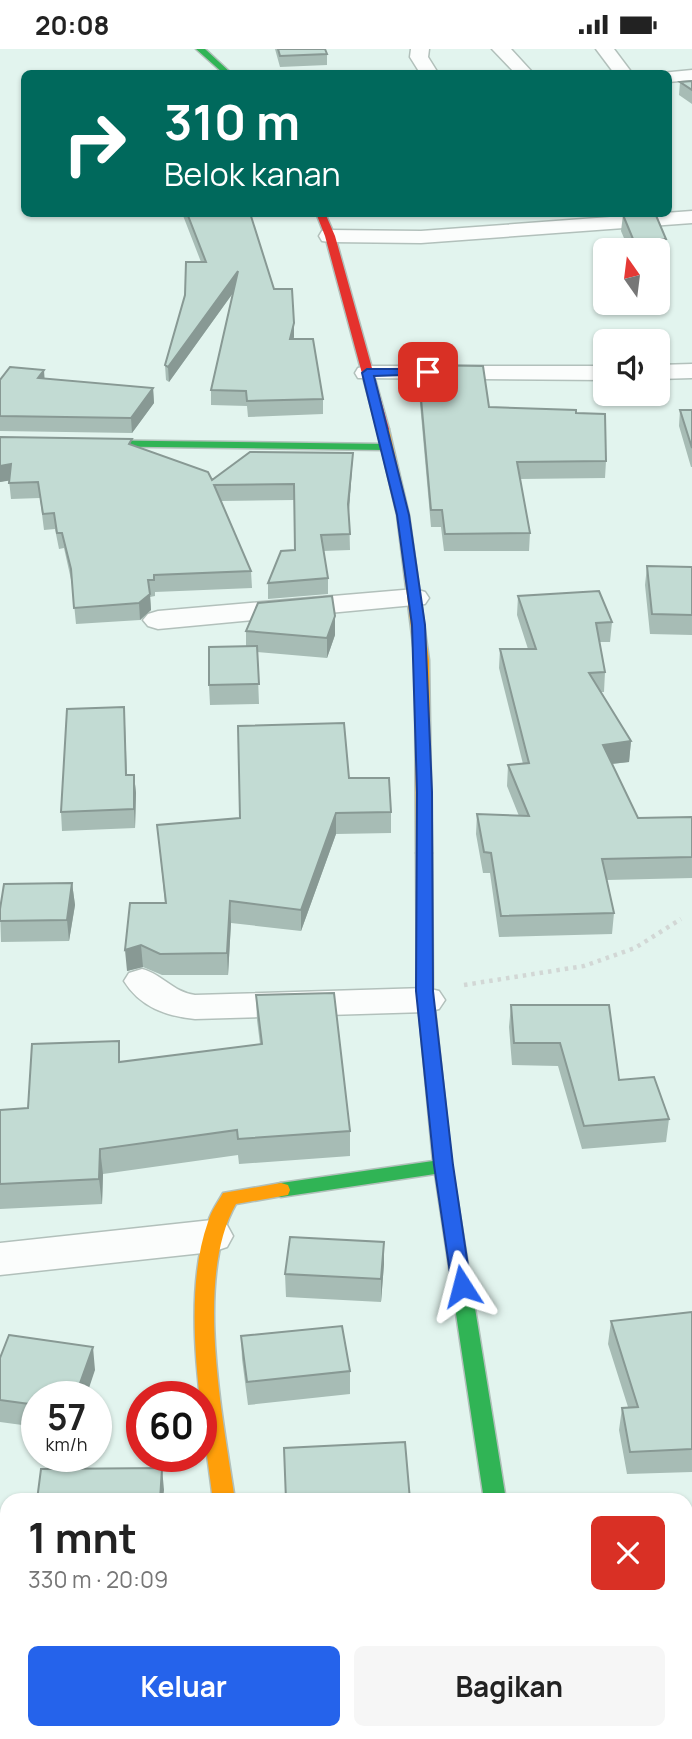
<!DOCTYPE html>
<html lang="id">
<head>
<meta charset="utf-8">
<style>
	:root { --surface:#fff; --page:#f6f6f6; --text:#222; --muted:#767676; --accent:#2563eb }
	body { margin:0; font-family:Manrope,sans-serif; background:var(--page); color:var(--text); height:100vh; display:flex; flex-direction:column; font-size:26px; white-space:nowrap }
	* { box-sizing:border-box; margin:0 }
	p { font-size:23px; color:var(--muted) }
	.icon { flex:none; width:38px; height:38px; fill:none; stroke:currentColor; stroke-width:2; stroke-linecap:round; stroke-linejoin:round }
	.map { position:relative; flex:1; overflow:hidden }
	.side { position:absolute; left:0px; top:1444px; width:693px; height:247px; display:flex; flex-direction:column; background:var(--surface); border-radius:21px 21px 0 0; box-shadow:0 2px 5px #0004 }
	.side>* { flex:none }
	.banner { position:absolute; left:21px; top:21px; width:651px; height:147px; border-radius:10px; box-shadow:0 2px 5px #0004; background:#00695c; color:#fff; overflow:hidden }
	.needle { width:46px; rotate:346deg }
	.controls { position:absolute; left:593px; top:189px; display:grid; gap:14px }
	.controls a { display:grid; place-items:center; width:77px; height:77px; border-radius:10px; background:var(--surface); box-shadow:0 2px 5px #0004; font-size:35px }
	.speed { position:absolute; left:21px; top:1332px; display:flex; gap:14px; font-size:35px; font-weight:700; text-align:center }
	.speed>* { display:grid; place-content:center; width:91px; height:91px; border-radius:50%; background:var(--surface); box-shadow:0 2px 5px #0004; line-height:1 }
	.speed small { font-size:18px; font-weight:400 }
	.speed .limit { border:10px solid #d22; background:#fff; color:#111 }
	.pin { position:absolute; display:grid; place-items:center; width:60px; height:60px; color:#fff; margin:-30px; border-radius:14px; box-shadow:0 4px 10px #0006 }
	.me { position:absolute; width:77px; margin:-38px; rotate:351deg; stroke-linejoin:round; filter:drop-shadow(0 0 5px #0008) }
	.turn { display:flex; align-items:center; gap:24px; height:147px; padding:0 28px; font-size:32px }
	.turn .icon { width:91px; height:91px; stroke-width:2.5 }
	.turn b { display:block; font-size:49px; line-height:60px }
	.round { display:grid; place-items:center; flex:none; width:74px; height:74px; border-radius:10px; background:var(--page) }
	.head { display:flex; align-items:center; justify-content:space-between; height:119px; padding:0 28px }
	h1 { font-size:42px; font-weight:700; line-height:52px }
	.button { display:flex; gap:14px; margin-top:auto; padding:14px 28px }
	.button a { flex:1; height:80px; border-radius:10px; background:var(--accent); color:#fff; font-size:28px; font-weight:700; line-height:80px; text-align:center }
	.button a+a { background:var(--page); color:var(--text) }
	.status { display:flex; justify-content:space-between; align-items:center; height:49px; padding:0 35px; background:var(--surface); direction:ltr }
	.status svg { height:19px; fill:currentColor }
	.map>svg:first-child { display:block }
</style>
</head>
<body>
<div class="status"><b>20:08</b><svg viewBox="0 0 49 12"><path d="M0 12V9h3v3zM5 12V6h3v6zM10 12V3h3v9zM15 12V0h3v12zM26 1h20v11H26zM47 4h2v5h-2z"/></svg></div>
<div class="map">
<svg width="692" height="1690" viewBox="0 0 692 1690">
	<rect width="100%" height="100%" fill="#e2f4ee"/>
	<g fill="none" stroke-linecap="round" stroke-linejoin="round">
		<!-- street casing -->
		<g stroke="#b2c0bb" stroke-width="3">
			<path id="street" d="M411,0H429L428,8L438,24H420L410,8Z
				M492,0H511L533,24H515Z
				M596,0H614L632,24H614Z
				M692,21V31L668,33V24H661Z
				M692,162V174L421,194L330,193L322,192L319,187L322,182L330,181L421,182Z
				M692,315V329L658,330V316Z
				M367,317H606V331L358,329L355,324L358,319Z
				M415,540L425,543L429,549L425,555L158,580L148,577L143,571L148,565L158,562Z
				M142,920C162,925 173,943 195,946L426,939L439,942L445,951L439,960L426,963L195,970C166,967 140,958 124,932L129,924Z
				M212,1171L227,1176L233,1187L227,1198L212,1203L0,1226V1194Z
				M225,1684H277L278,1690H226Z"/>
		</g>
		<!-- fast casing -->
		<g stroke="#b2c0bb" stroke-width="3">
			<path id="fast" d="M196,0H205L231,24H223Z
				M0,390L385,395L391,398L385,401L0,396Z
				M424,799L432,804L433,942L452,1117L506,1451H484L435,1125L281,1148L274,1146L272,1141L274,1136L281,1134L433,1112L417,942L416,804Z"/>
		</g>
		<!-- slow casing -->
		<g stroke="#b2c0bb" stroke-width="3">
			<path id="slow" d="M383,377L389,380L409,466L429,611L432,804L424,809L416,804L415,611L397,466L377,380Z
				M281,1134L288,1136L290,1141L288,1146L236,1155C194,1228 223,1369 235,1451H213C203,1369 180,1252 208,1173C211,1162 218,1153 223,1144Z
				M520,1684H544L545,1690H521Z"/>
		</g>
		<!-- jam casing -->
		<g stroke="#b2c0bb" stroke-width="3">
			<path id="jam" d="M316,164H325L335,187L389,380L387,382L377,380L325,187Z"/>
		</g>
		<!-- path -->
		<path stroke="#d2d7d5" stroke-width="4.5" stroke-dasharray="3.5 5" stroke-linecap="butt" d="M464,936L584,917L635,899L681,870"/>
		<!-- street -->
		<use href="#street" fill="#fbfdfc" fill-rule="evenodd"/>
		<!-- fast -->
		<use href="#fast" fill="#30b455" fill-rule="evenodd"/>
		<!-- slow -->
		<use href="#slow" fill="#ff9f0a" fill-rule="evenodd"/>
		<!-- jam -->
		<use href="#jam" fill="#e5322d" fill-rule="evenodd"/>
	</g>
	<!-- wall -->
	<path fill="#a7bcb5" d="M275,0H325L327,5V16L280,18Z
		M692,32V55L679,46L680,33Z
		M182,164H250L274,240L294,290L323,350V365L248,368L247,357L211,356V341L233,244L169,333L166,331L165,316L201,213Z
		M623,166L666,190L665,206H658V201H629L621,182Z
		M418,316L489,358L576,364L606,412L605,429L520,430L530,484L529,502H444L441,478H431L418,332Z
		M45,330L153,339L154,354L132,384L0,382V331Z
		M680,361H692V418H691L679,377Z
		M0,388L132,396L212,431L352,419L349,464L350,501L323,502L328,529V545L268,550V534L295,501L294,451L221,452L251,522L252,539L155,543V547L150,548L151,561L140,571L76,575L72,535L64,499L59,500L55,480L44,481L40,449L11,450L9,431L0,433Z
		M647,517L692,518V586L650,585L645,536Z
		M518,547L612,573L610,593H599L605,623L604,643H601L631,692L629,713L612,715L638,769L692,768V829L607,831L614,864L612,885L499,888L490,824H483L476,785L477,765L519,767L507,737L508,716L523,715L499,619L500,600H528L517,566Z
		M246,582L335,586L327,609L257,603L259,655L210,656L209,636L246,597Z
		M125,676L127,726H134L136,744L135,779L62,782L61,763Z
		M349,729L391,763V784L336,785L301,882L231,874L228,926H162L143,918L127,922L130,854H165L157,776L240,769Z
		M72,834L75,856L69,892L1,893L0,860Z
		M256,946L350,1082V1107L239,1115L238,1106L103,1125L102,1155L0,1160V1061L28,1059L121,1013L260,995L257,971Z
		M511,956L669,1070L666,1093L582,1100L558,1017L512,1016L509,978Z
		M384,1193V1215L381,1253L286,1248L285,1225Z
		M692,1263V1423L627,1425L619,1381L622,1359L628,1358L608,1295L611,1272Z
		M241,1287L350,1322V1345L248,1356L242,1310Z
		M0,1309L95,1321L37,1348V1378L0,1373Z
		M643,1684H686L692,1690H644Z"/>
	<!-- shaded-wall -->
	<path fill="#889994" d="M238,222V237L169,333L168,318Z
		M294,274V288L290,305V290Z
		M44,321L45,336L38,329Z
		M153,339L154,354L132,384L131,369Z
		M353,404L352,419L348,471V455Z
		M11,415L13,431L0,433V417Z
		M150,545L151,561L140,571L139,554Z
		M335,567V586L327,609V589Z
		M631,692L629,713L601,716L603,696Z
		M134,726L136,744L135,779L134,760Z
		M336,764V785L301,882V861Z
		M72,834L75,856L69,892L67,871Z
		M230,852L231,874L228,926L227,904Z
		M141,896L143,918L127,922L125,901Z
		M100,1100L103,1125L102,1155L99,1130Z
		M384,1193V1215L381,1253V1230Z
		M93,1298L95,1321L86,1348H75Z
		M162,1419L164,1441L163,1451H160Z"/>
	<!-- building -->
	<path fill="#c2dbd3" stroke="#889994" stroke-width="2" d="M278,0H325L327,5L280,7Z
		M692,32V41L680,33Z
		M187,164H250L274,240H292L294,274L290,290H313L323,350L247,352L246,342L211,341L238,222L168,318L165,316L185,246L186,213H206Z
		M642,164H655L666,190H633L623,166Z
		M418,316L483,317L489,358L576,361V364L605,365L606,412L517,413L530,484L445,485L442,461H431Z
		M10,318L44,321L38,329L153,339L131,369L0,367V331Z
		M680,361H692V399Z
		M0,388L132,390L129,395L208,423L212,431L250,403L353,404L348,455L350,485L321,486L328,529L268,534L281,502L295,501L294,435L214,436L251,522L154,526V531H148L150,545L139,554L74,559L71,520L62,484H57L54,464L43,465L38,433L9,434L11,415L0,417Z
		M647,517L692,518V566L652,565Z
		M599,542L612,573L596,574L605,623L589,624L631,692L603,696L638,769L692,768V808L602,810L614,864L501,867L491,804L484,803L477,765L529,767L508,716L529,714L500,600H536L518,547Z
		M332,547L335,567L327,589L246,582L258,554Z
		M257,597L259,635L209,636V598Z
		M124,658L126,726H134V760L61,763L67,660Z
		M344,674L349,729H389L391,763L336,764L301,861L230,852L227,904L160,905L141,896L125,901L130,854H166L157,776L240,769L238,677Z
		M72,834L67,871L0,872V860L4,835Z
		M334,944L350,1082L238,1090L237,1081L100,1100L99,1130L0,1135V1061L28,1059L32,995L119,992V1013L262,995L256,946Z
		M511,956H609L619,1031L654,1028L669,1070L584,1077L560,994H514Z
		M290,1188L384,1193L381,1230L285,1225Z
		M692,1263V1400L630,1403L622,1359L638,1358L611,1272Z
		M342,1277L350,1322L247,1333L241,1287Z
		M9,1286L93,1298L75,1348H37V1356L0,1351V1309Z
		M405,1393L410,1451H286L284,1399Z
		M162,1419L160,1451H37L41,1420Z
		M686,1510H692V1690H650L649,1684H686Z
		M324,1684H416L417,1690H324Z"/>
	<!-- route -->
	<path fill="#2563eb" stroke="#184099" stroke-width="2" d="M428,320L432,321V325L374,327L409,466L425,576L432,743L433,942L453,1116L471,1237L469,1243L462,1245L455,1243L452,1237L434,1116L416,942L417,743L412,576L397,466L362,324L367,320Z"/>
</svg>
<div class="controls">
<a><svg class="needle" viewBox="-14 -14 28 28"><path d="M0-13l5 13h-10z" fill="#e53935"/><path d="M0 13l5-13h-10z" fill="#767676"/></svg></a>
<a><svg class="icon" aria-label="sound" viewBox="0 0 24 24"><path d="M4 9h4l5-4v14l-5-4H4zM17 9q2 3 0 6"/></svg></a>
</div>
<div class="speed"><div>57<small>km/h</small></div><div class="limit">60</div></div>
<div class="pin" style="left:428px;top:323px;background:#d93025"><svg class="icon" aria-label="arrive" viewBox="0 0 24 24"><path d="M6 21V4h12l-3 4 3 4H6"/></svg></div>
<svg class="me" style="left:462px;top:1237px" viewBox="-20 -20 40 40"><path d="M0-17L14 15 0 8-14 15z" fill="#2563eb" stroke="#fff" stroke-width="4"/></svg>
<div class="banner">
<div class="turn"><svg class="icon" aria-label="right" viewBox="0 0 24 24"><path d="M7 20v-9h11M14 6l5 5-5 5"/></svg><div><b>310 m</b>Belok kanan</div></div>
</div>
<section class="side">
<div class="head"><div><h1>1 mnt</h1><p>330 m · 20:09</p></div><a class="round" style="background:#d93025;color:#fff"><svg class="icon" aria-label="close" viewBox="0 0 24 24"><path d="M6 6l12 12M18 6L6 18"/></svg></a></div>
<div class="button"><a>Keluar</a><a>Bagikan</a></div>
</section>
</div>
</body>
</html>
